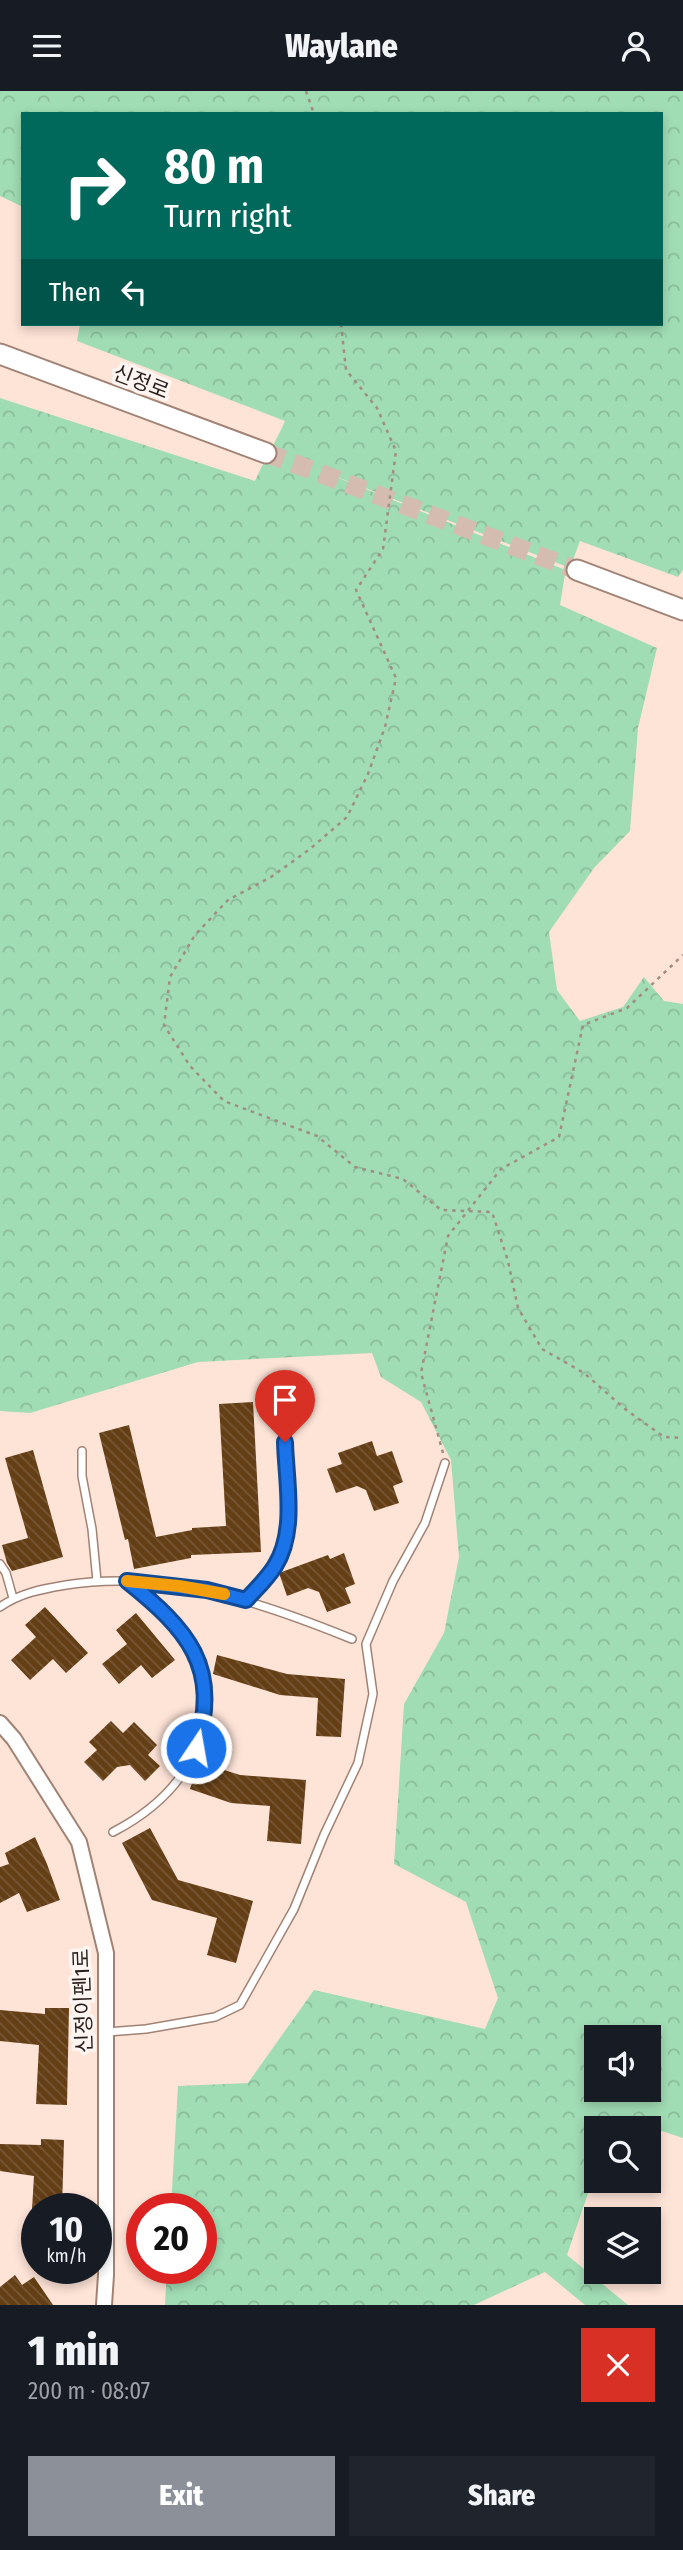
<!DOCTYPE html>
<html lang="en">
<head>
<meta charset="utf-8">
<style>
	:root { --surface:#171b24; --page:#20242c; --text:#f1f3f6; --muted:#9ea1a6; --accent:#8c9099 }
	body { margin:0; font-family:"Fira Sans Condensed","Noto Sans KR",sans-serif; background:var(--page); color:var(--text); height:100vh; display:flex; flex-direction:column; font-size:26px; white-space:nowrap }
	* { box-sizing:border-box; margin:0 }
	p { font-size:23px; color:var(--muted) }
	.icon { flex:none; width:38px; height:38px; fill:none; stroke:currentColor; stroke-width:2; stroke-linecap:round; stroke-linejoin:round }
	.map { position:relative; height:2214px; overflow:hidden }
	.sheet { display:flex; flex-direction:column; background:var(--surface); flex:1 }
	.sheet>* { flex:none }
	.banner { position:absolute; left:21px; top:21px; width:642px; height:214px; border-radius:0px; box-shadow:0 4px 10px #0003; background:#00695c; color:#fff; overflow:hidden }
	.fabs { position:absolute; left:584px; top:1934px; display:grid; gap:14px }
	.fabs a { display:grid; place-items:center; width:77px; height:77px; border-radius:0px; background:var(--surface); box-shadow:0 4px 10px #0003; font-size:35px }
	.speed { position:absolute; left:21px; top:2102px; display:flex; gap:14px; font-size:35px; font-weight:700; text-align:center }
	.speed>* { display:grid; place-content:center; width:91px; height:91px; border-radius:50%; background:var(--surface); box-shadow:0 4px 10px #0003; line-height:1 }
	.speed small { font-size:18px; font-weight:400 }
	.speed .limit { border:10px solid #d22; background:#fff; color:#111 }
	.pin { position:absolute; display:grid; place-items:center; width:60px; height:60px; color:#fff; margin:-72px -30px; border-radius:50% 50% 50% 0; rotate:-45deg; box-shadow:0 0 7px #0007 }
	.pin .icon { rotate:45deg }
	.me { position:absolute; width:77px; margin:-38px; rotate:12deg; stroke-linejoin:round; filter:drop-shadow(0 0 5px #0008) }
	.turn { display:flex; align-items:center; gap:24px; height:147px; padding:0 28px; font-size:32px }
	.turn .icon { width:91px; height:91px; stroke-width:2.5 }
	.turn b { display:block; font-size:49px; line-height:60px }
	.then { display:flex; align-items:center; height:66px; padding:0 28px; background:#0003; gap:14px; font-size:26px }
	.round { display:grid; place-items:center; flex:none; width:74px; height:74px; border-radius:0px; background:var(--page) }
	.summary { display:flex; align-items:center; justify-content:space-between; height:119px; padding:0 28px }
	h1 { font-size:42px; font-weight:800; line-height:52px }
	.cta { display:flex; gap:14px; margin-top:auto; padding:14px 28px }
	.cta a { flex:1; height:80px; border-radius:0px; background:var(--accent); color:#fff; font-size:28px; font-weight:800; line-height:80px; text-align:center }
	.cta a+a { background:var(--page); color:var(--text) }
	header { display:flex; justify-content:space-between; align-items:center; height:91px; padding:0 28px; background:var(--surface); font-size:32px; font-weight:800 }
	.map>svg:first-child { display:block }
</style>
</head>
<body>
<header><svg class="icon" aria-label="menu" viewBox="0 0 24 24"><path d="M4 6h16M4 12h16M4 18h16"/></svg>Waylane<svg class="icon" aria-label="person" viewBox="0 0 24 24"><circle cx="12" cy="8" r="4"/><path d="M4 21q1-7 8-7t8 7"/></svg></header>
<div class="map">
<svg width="683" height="2214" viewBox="0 0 683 2214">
	<defs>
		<pattern id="forest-crowns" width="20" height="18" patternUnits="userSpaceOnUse" patternTransform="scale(1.75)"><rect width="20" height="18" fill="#a0dcb4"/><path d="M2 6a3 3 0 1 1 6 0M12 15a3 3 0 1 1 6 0" fill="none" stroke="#8abc9a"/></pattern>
		<pattern id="building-back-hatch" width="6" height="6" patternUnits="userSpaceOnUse" patternTransform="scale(1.75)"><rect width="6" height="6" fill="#643e15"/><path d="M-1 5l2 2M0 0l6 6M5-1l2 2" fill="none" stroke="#765736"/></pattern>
	</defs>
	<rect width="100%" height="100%" fill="#fee3d7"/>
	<!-- forest -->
	<path fill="url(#forest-crowns)" fill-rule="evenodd" d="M0,0H683V479L678,486L580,450L570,477L314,377L568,480L565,483L560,514L657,557L638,637L630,740L594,777L549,841L557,899L580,930L623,916L644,886L664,910L683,913V2047L638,2032L630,2037H597V2076L567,2164L628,2214H585L545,2181L474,2214H165L167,2177H201V2118L171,2117L178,1995L248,1992L314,1899L485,1938L498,1907L466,1811L394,1773L404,1613L444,1542L459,1466L451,1369L421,1311L381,1286L372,1262L198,1271L30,1322L0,1320V307L255,390C264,369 276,351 285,330L77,250L80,233H662V23H23V116L0,105ZM597,1946H649V1998H597Z"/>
	<!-- building -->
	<path fill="url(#building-back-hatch)" d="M253,1311L261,1461L191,1464V1467L134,1478L128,1448L125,1449L99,1342L129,1334L156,1446L192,1439V1437L226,1435L219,1313Z
		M372,1350L377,1365L392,1360L403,1391L393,1395L399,1412L374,1420L366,1399L357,1395L336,1402L327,1378L342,1373L338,1362Z
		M33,1359L63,1466L12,1480L7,1472L2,1454L28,1447L5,1367Z
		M344,1462L355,1493L345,1497L351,1512L327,1521L319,1501L308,1497L287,1505L279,1482L328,1464L330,1468Z
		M45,1516L88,1562L66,1582L53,1568L30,1589L11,1569L36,1546L25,1534Z
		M136,1522L175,1569L152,1587L141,1574L119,1593L102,1573L127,1553L116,1539Z
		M217,1564L287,1583L345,1588L341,1646L316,1645L318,1607L280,1604L213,1583Z
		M111,1630L123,1642L134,1631L157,1654L148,1664L160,1675L145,1690L130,1674L117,1676L103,1690L84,1671L97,1659L89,1651Z
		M199,1671L240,1684L306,1689L301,1753L267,1750L270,1715L231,1712L190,1698Z
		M150,1737L178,1789L253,1810L236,1872L207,1864L217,1827L152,1809L122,1752Z
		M35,1746L47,1773L60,1809L27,1821L19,1802L0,1812V1776L9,1773L5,1762Z
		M45,1917H69L67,2014L36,2013L39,1954L0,1950V1919L45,1923Z
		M41,2048L64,2049L62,2118H32L34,2085L0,2080V2053L41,2054Z
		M15,2184L22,2194L34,2186L53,2214H0V2196Z"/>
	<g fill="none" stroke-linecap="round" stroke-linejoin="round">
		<!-- secondary-tunnel -->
		<path stroke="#d4bcb1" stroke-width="19" stroke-dasharray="19 10" stroke-linecap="butt" d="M266,362L577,479"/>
		<!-- lane casing -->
		<g stroke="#a18375" stroke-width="10">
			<path id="lane" d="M82,1360V1385L92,1438L97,1490
				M0,1473L6,1482L13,1507
				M246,1509C257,1498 270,1485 277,1471C295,1432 285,1368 284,1324
				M0,1516C20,1502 42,1498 66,1494C165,1478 261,1511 352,1548
				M113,1741C167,1713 209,1667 204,1602C203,1587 201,1573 195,1560C181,1531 152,1510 128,1491
				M107,1941L146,1938L215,1926L240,1914L294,1818L324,1744L358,1672L373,1603L366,1553L393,1490L425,1432L445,1372"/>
		</g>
		<!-- street casing -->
		<g stroke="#a18375" stroke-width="18">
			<path id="street" d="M0,1632L14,1648L79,1751L106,1862V2184L104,2214"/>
		</g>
		<!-- secondary casing -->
		<g stroke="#a18375" stroke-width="23">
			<path id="secondary" d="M0,263L266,362
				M577,479L683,519"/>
		</g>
		<!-- path -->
		<path stroke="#a18d84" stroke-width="2.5" stroke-dasharray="3.5 5" stroke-linecap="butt" d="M306,0L314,23
			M341,233L346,279L377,317L396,360L383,458L356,499L396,587L385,636L368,683L347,726L310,758L271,786L228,809L195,844L170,886L164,934L190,975L224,1010L317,1045L355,1076L403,1088L441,1119L492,1121L508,1170L518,1217L542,1258L584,1282L625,1318L664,1346L683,1347
			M443,1362L421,1282L448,1145L501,1078L559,1046L583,934L627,917L683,864"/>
		<!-- lane -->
		<use href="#lane" stroke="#fff" stroke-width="7"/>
		<!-- street -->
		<use href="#street" stroke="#fff" stroke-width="14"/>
		<!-- secondary -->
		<use href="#secondary" stroke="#fff" stroke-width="19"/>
	</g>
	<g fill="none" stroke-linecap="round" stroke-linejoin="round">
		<!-- route casing -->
		<g stroke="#114b97" stroke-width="18">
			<path id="route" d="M196,1657C222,1576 187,1538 127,1490L207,1499L246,1509C256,1498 267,1488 275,1475C297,1440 286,1390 285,1351"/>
		</g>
		<!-- route -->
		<use href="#route" stroke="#1a73e8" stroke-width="12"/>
		<!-- slow -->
		<path stroke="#f59e0b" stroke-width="12" d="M127,1490L179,1495L224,1503"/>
	</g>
	<g text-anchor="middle" stroke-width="7" stroke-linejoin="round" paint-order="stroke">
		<!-- street labels -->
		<g font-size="21" fill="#2a1e19" stroke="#fcf5f2">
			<text transform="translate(141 291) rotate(21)" y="7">신정로</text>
			<text transform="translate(83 1910) rotate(-92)" y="7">신정이펜1로</text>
		</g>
	</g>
</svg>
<div class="fabs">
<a><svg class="icon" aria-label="sound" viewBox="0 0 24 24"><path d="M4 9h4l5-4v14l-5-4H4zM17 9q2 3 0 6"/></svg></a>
<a><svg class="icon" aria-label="search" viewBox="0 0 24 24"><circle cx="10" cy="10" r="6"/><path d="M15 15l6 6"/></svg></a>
<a><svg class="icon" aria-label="layers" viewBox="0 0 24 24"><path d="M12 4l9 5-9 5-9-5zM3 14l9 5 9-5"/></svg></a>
</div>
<div class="speed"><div>10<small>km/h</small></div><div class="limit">20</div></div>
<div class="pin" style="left:285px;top:1351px;background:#d93025"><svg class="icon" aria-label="arrive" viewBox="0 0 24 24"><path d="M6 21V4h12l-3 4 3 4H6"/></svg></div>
<svg class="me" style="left:196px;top:1657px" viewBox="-20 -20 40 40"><circle r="17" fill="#1a73e8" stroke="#fff" stroke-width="3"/><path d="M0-11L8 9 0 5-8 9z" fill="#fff"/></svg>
<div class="banner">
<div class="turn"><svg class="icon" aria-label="right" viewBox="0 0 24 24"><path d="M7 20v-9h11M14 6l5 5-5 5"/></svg><div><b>80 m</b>Turn right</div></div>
<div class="then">Then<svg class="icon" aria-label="left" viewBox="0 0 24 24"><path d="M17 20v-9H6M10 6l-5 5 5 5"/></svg></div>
</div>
</div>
<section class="sheet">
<div class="summary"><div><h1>1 min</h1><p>200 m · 08:07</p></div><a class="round" style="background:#d93025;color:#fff"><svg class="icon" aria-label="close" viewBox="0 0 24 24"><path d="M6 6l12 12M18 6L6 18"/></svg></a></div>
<div class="cta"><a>Exit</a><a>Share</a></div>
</section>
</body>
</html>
